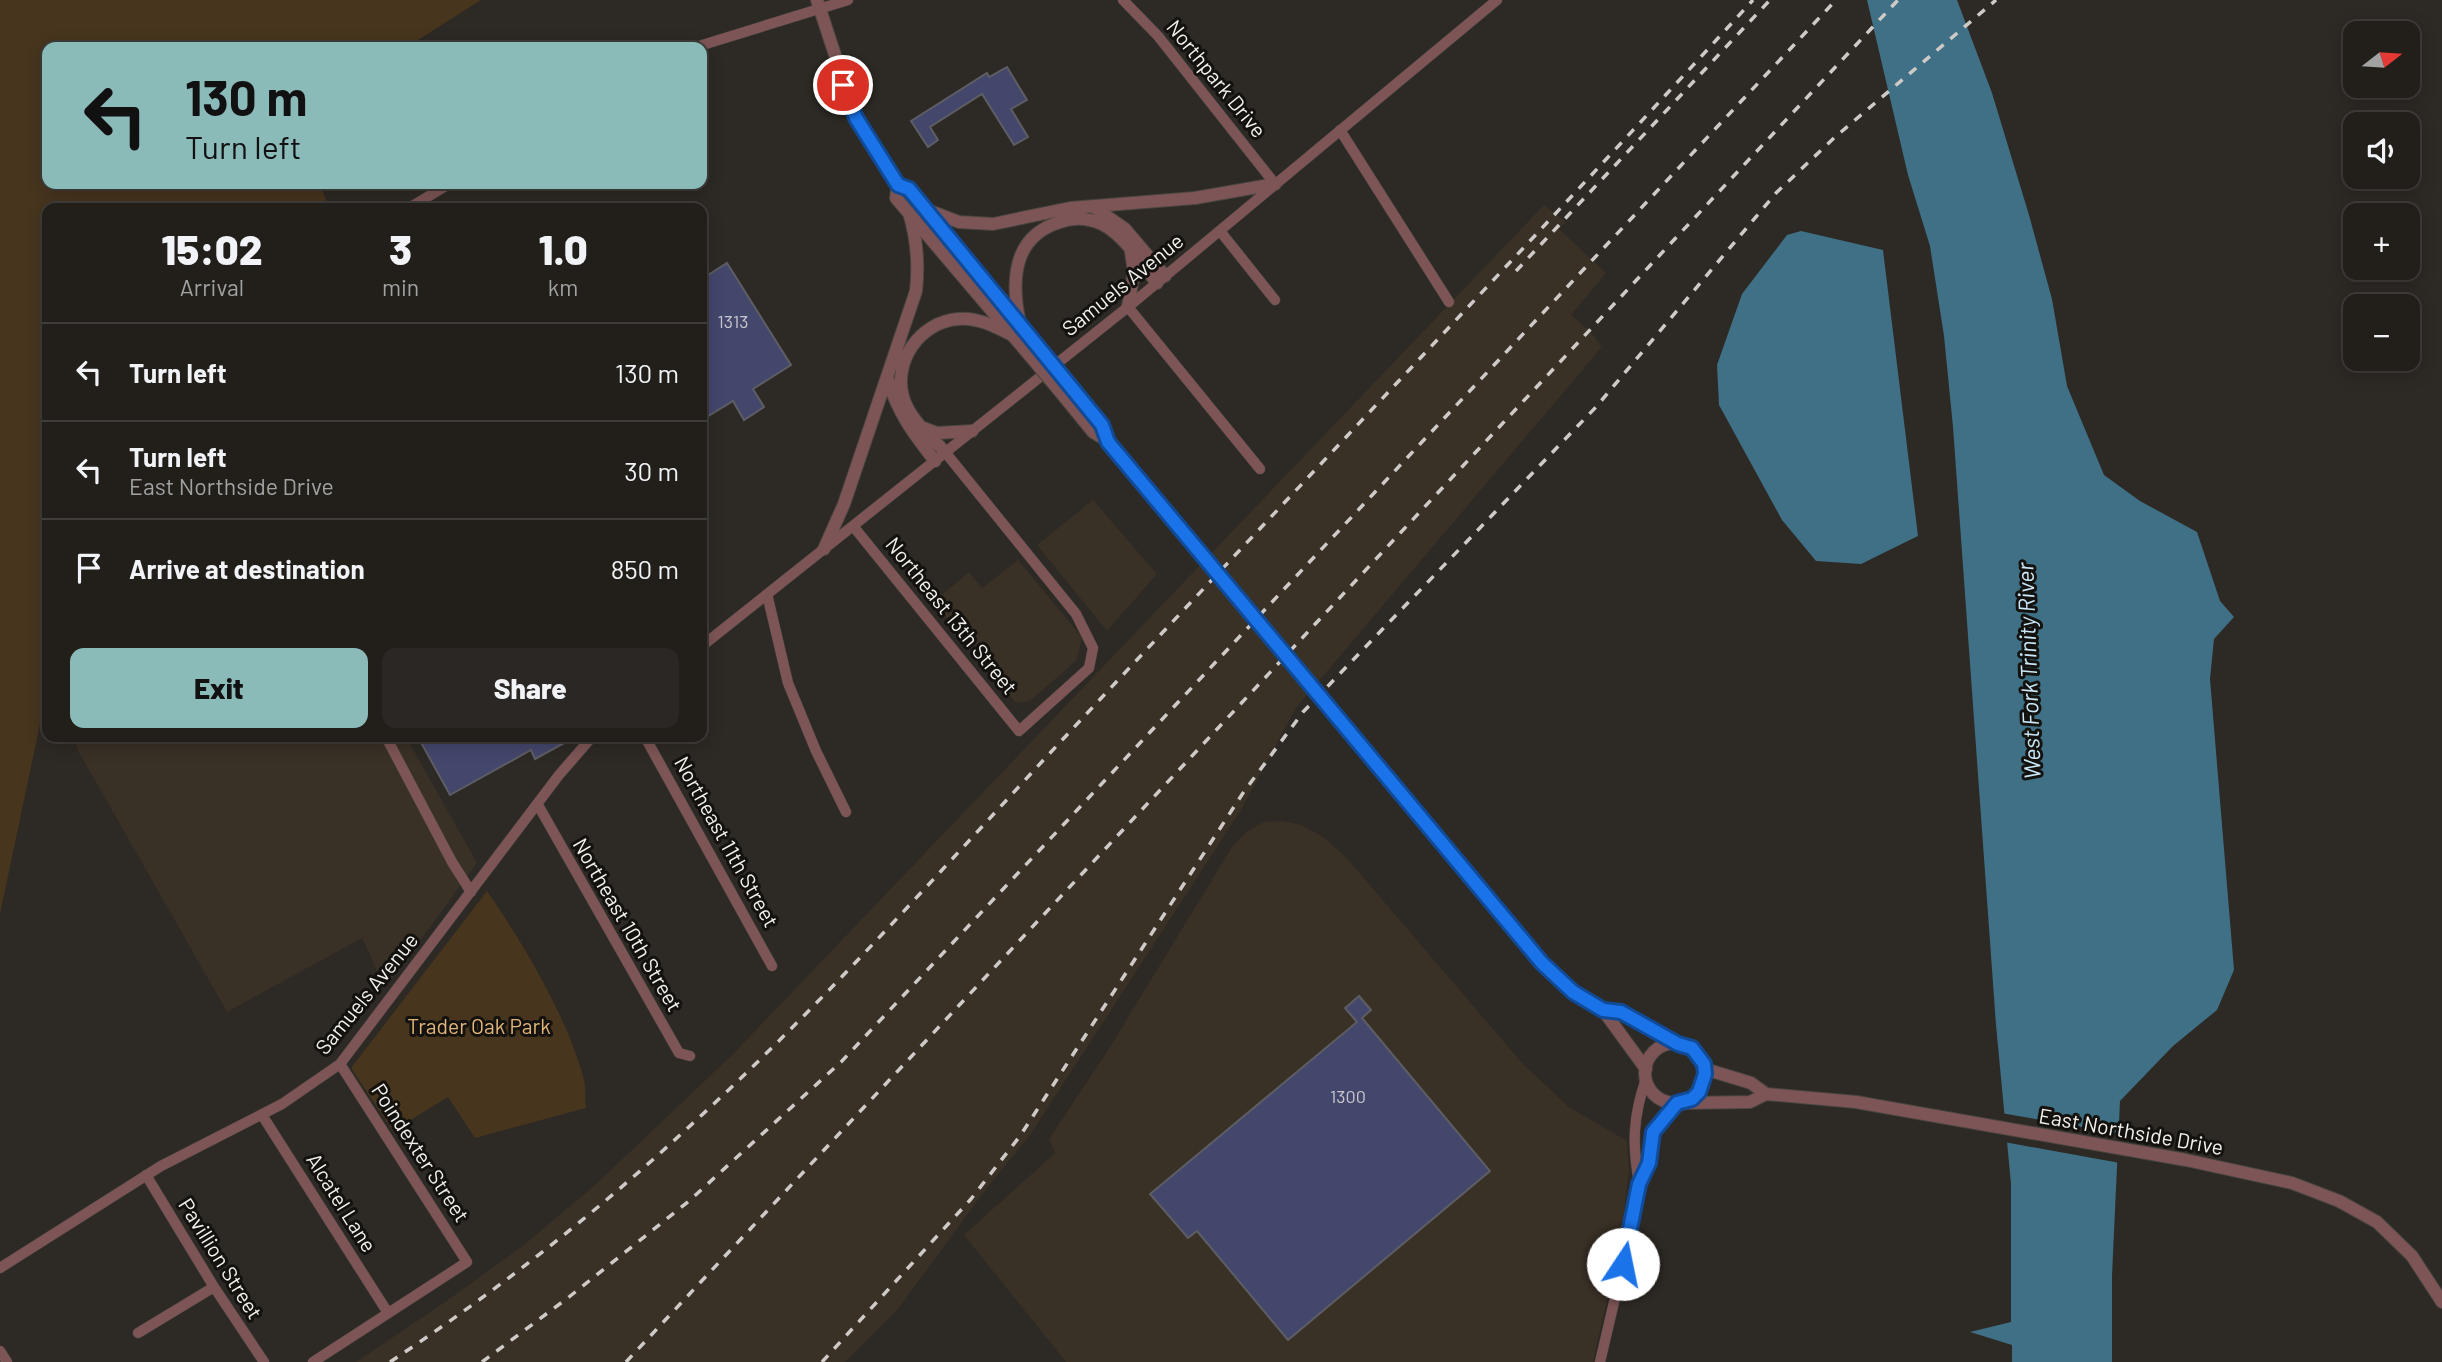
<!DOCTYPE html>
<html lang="en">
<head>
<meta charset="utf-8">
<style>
	:root { --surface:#221f1b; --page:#2a2724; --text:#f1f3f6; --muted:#a2a2a3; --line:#3f3d3a; --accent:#8bbbb9 }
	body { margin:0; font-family:Barlow,sans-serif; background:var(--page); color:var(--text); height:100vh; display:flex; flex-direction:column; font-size:26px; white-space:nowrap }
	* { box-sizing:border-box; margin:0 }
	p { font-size:23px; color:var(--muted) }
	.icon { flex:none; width:38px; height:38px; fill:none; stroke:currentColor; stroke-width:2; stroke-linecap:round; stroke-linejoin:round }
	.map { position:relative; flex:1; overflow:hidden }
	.side { position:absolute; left:42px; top:203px; width:665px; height:539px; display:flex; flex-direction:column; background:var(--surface); border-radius:14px; box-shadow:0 4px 18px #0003,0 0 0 2px var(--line) }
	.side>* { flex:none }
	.banner { position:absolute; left:42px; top:42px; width:665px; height:147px; border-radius:14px; box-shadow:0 4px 18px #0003,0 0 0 2px var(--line); background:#8bbbb9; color:#111; overflow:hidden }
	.needle { width:46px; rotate:73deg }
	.controls { position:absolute; left:2343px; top:21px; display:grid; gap:14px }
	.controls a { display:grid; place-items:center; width:77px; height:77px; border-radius:14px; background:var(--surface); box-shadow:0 4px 18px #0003,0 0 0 2px var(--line); font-size:35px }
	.pin { position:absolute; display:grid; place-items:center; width:60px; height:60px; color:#fff; margin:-30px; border:4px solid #fff; border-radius:50%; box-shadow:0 2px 7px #0007 }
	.me { position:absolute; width:77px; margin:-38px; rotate:11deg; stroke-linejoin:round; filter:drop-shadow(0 0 5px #0008) }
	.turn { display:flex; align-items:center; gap:24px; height:147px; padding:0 28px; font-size:32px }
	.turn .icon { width:91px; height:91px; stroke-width:2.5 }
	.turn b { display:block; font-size:49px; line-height:60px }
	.eta { display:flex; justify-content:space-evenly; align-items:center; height:119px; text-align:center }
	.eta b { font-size:42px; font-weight:800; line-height:49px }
	.action { display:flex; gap:14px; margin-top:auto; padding:14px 28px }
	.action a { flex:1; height:80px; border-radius:14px; background:var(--accent); color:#111; font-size:28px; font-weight:800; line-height:80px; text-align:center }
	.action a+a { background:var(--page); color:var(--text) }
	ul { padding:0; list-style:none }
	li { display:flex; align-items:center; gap:21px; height:98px; padding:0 28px; border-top:2px solid var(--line) }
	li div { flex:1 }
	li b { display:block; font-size:26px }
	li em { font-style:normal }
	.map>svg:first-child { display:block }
</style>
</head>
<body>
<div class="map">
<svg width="2442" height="1362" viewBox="0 0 2442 1362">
	<rect width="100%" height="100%" fill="#2d2924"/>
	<!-- built -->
	<path fill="#393026" d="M1544,205L1566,222L1559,229L1606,273L1571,315L1590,331L1602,347L1296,708L1241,810L1030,1135L986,1189L898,1309L845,1362H356L445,1302L524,1245L596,1184L732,1055Z
		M1093,500L1157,574L1107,631L1037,545Z
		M1018,560L1082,637L1077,660L1030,701L1016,703L933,602L969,572L982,588Z
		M79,737H406L477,863L385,988L362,938L227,1012L76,747Z
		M1282,821L1302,825L1323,837L1346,857L1522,1063L1569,1107L1627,1141L1629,1170L1621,1239L1593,1362H1066L964,1235L1055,1153L1049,1139L1108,1050L1232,847L1246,832L1264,822Z"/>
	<!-- green -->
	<path fill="#47351e" d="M0,0H481L407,47H47V184H319L330,208H47V691L0,914Z
		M487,891C523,943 566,1015 583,1076C586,1086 585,1098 586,1108L475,1138L448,1097L393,1131L351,1068Z"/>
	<!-- water -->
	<path fill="#3f7085" d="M1867,0H1957L1992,93L2029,215L2052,299L2067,386L2104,475L2140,501L2197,532L2220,601L2234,617L2214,639L2210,679L2234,970L2217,1010L2173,1046L2120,1101L2112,1276V1362H2012V1345L1970,1332L2011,1322V1184L1996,1025L1953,427L1944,336L1930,246L1908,175Z
		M1801,231L1883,250L1918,536L1861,564L1816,561L1782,520L1719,405L1717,365L1742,294L1787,235Z"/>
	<!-- pier -->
	<path fill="#2d2924" d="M2001,1113L2122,1134L2120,1163L2004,1142Z"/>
	<!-- building -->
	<path fill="#44476c" stroke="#5d5d64" stroke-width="2" d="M1007,67L1027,100L1011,109L1028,137L1014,145L982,94L930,127L938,140L928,147L911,121L987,73L989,77Z
		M727,263L791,365L753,389L764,407L744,420L733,401L702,420V279Z
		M418,737H575L535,759L531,750L450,795Z
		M1359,996L1371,1010L1362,1018L1490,1171L1288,1340L1197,1231L1188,1238L1150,1194L1357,1022L1345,1008Z"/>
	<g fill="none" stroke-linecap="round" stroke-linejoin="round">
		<!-- minor casing -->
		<g stroke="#494540" stroke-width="11">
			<path id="minor" d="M1123,0L1158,36L1275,184
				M696,47L848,0
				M1340,130L1449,302
				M409,208L449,184
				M1220,231L1275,300
				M1128,307L1260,469
				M853,526L1019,731L1089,668L1093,648L1076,614L945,452
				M767,594L788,683L816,751L846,812
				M702,646L1128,307L1497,0
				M386,737L452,862L471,892
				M645,737L772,966
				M538,805L679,1053L690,1056
				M262,1115L388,1313
				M146,1175L214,1287L264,1362
				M1639,1183C1632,1144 1633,1116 1646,1079
				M0,1268L161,1166L282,1104L340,1064L559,775L592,737
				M138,1333L214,1287
				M0,1351L7,1362
				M313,1362L467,1262L340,1064
				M1600,1362L1623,1264L1639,1184L1649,1163L1653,1132L1677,1103"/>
		</g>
		<!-- tertiary casing -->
		<g stroke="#494540" stroke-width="14">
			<path id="tertiary" d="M817,0L856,119L898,185L909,189L1035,341
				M898,185L896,198L1025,350
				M1095,208L1125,229L1165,276
				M925,209L959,222L993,224L1070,208L1195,198L1275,184
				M1128,307L1134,272L1131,252
				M1019,319C1011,278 1014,236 1060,222C1074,217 1088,218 1102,224C1125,236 1141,263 1157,283
				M888,379C897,412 914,434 935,461
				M1072,385L1102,425L1108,441
				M1062,394L1093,432L1108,441L1175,522
				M924,428L937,433L972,431
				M945,452C930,436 910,420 903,397C893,361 920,322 958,319C978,317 996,327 1014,336
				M824,549L844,504L916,291C919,264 917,239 909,213
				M1328,705L1542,963L1573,992L1603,1010L1646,1069
				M1603,1010L1621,1012L1678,1044
				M1645 1073a30 30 0 1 1 60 0a30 30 0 1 1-60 0Z
				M1705,1069L1751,1083L1766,1094L1856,1102L2186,1160L2292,1183L2339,1201L2377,1222L2412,1256L2442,1302
				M1685,1103L1750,1102L1766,1094"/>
		</g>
		<!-- minor -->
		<use href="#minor" stroke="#7e5556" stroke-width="10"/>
		<!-- tertiary -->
		<use href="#tertiary" stroke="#7e5556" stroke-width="12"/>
		<!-- rail -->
		<path stroke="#cecac7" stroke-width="3.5" stroke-dasharray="9 9" stroke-linecap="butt" d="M1516,271L1770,0
			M390,1362C491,1295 590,1218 680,1135C817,1011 939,872 1064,738C1294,491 1526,248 1753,0
			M482,1362L569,1297L689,1201L842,1061L1836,0
			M626,1362L1898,0
			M822,1362L971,1199L1020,1136L1243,793L1303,712L1596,407L1776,193L1834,138L1996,0"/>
		<!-- tertiary-bridge casing -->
		<g stroke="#494540" stroke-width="14" stroke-linecap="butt">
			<path id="tertiary-bridge" d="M1035,341L1072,385
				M1025,350L1062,394
				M1175,522L1328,705"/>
		</g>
		<!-- tertiary-bridge -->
		<use href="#tertiary-bridge" stroke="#7e5556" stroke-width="12"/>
	</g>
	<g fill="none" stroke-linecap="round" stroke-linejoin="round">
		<!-- route casing -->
		<g stroke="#114b97" stroke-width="18">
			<path id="route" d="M843,85L856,118L898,185L909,189L1102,425L1108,442L1542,963L1573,992L1603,1010L1621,1012L1678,1044L1692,1048L1704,1064L1705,1074L1699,1092L1692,1099L1677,1103L1653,1132L1649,1163L1639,1184L1623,1264"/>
		</g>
		<!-- route -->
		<use href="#route" stroke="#1a73e8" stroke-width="12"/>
	</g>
	<g text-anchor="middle" stroke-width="6" stroke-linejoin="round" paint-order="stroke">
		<!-- number labels -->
		<g font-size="18" fill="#c8c6ce">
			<text x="733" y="328">1313</text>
			<text x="1348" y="1103">1300</text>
		</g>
		<!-- street labels -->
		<g font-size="21" fill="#f4f1ee" stroke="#14120f">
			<text transform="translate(1216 79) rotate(51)" y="7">Northpark Drive</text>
			<text transform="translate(1123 285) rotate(-39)" y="7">Samuels Avenue</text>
			<text transform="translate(951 616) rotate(51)" y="7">Northeast 13th Street</text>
			<text transform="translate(726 842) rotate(61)" y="7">Northeast 11th Street</text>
			<text transform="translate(627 925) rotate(60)" y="7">Northeast 10th Street</text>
			<text transform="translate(367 994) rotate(-51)" y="7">Samuels Avenue</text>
			<text transform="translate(2131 1132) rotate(10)" y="7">East Northside Drive</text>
			<text transform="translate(420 1153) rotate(57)" y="7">Poindexter Street</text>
			<text transform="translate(341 1203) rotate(58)" y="7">Alcatel Lane</text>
			<text transform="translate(220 1259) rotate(58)" y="7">Pavillion Street</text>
		</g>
		<!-- park labels -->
		<g font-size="21" fill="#e3b57a" stroke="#14120f">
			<text x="479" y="1034">Trader Oak Park</text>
		</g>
		<!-- water labels -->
		<g font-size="23" font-style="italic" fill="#cae8f7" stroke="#14120f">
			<text transform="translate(2029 671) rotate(-92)" y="8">West Fork Trinity River</text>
		</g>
	</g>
</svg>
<div class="controls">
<a><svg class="needle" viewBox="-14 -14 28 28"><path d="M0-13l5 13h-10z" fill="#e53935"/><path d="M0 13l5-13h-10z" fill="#a2a2a3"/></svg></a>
<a><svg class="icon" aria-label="sound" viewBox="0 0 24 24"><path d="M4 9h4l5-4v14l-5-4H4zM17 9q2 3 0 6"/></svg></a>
<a>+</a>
<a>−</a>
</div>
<div class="pin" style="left:843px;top:85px;background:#d93025"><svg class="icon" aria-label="arrive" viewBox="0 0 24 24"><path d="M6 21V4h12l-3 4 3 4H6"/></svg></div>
<svg class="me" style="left:1623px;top:1264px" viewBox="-20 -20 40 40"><circle r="19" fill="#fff"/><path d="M0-13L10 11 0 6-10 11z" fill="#1a73e8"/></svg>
<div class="banner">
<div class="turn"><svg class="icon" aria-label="left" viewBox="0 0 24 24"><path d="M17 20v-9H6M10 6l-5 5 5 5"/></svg><div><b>130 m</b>Turn left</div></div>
</div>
<section class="side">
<div class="eta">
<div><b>15:02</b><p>Arrival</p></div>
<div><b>3</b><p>min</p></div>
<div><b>1.0</b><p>km</p></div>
</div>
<ul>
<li><svg class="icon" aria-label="left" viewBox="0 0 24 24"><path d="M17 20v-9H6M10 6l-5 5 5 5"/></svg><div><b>Turn left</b></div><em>130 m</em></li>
<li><svg class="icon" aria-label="left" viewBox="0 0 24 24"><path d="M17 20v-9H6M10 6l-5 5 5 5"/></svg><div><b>Turn left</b><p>East Northside Drive</p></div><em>30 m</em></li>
<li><svg class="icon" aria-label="arrive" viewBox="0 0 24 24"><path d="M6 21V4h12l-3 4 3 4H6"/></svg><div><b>Arrive at destination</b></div><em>850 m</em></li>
</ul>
<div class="action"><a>Exit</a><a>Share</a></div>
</section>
</div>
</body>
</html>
